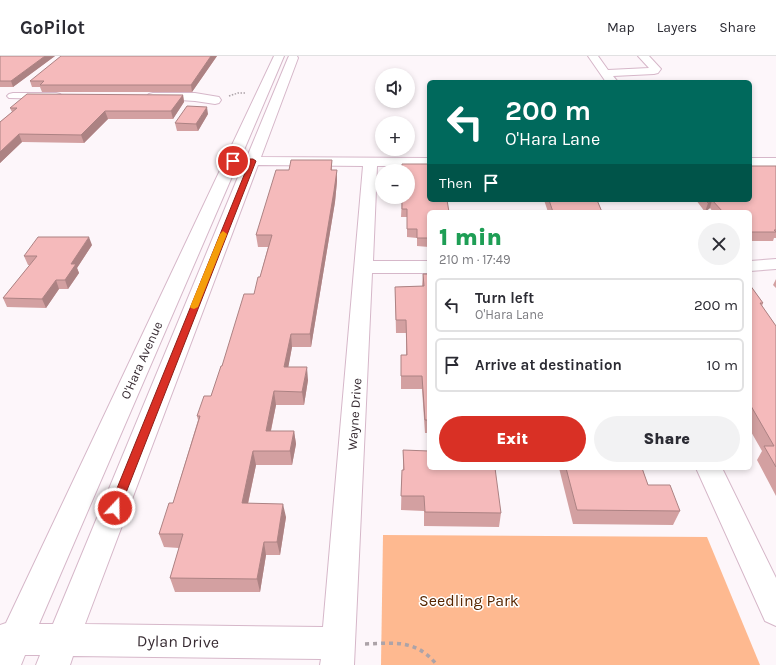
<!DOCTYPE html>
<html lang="en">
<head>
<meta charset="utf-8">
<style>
	:root { --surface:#fff; --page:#f2f2f3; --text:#2b2b33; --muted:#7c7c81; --line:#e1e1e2; --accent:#d93025 }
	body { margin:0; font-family:Karla,sans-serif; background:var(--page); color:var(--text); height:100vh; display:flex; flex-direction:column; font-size:15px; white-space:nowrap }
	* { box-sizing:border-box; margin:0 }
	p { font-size:13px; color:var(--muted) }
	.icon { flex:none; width:22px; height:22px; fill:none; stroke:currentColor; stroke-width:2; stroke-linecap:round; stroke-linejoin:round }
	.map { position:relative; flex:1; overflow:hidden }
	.side { position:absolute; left:427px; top:154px; width:325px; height:260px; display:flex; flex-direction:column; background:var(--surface); border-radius:6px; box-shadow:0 2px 6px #0003 }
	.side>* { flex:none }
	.hud { position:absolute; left:427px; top:24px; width:325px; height:122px; border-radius:6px; box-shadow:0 2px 6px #0003; background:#00695c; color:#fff; overflow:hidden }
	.buttons { position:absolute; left:375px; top:12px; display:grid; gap:8px }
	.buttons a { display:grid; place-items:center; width:40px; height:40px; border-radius:50%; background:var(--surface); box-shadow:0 2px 6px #0003; font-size:20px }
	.pin { position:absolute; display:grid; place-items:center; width:34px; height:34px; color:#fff; margin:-17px; border:2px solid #fff; border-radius:50%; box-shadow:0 1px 4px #0007 }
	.me { position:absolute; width:44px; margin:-22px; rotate:21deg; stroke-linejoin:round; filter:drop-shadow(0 0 3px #0008) }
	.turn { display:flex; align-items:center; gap:14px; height:84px; padding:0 12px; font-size:18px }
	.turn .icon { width:52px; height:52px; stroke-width:2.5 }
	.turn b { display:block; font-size:28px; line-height:34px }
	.then { display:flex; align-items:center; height:38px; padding:0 12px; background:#0003; gap:8px; font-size:15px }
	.round { display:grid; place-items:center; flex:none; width:42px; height:42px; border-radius:21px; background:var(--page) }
	.headline { display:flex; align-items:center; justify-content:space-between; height:68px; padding:0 12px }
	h1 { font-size:24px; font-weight:800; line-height:30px; color:#1e9e55 }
	.button { display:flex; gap:8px; margin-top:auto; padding:8px 12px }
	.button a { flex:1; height:46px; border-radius:24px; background:var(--accent); color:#fff; font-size:16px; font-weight:800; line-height:46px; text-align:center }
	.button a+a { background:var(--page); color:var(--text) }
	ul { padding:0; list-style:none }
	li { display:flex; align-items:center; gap:12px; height:54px; margin:0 8px 6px; padding:0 4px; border:2px solid var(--line); border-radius:6px }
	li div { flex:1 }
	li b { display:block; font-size:15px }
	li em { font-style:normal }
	header { display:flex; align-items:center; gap:24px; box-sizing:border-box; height:56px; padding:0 20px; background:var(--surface); border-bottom:1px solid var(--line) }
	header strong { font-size:19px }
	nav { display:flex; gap:22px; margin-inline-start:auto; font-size:14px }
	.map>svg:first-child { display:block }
</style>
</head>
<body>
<header>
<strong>GoPilot</strong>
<nav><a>Map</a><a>Layers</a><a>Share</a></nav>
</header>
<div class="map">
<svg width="776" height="609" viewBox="0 0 776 609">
	<rect width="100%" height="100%" fill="#fdf6fa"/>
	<!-- green -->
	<path fill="#feb990" d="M383,479L707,481L760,609H381Z"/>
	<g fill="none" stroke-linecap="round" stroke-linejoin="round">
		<!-- minor casing -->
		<g stroke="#d6b7c9" stroke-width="2">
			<path id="minor" d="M274,0H284L241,101H247L288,2L289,0H297L298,2L261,101L429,102V110H377L373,205H429V217H372L354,609H320L321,603L73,600L70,609H36L40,599H25L21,609H0V569L6,567ZM237,109H243L53,568H39ZM258,109L363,110L323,571L85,568Z
				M588,0H598L608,14L649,12L638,0H649L661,13L658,17L654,18L613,20L618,26H606Z
				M13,37H56L60,38L62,40L60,42L56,43L9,42L7,40L9,38Z
				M153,37H195L219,41L221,44L219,47L215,48L195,45L149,42L147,40L149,38Z
				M750,102H776V110H750Z
				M776,203V213L750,215V205Z
				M696,412H722L776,522V570L765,565Z"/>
		</g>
		<!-- path-far1 -->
		<path stroke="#aca3a8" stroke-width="1.5" stroke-dasharray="1.5 1.5" stroke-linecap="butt" d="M229,40L238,37H246"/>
		<!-- path -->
		<path stroke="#aca3a8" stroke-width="3.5" stroke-dasharray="4 4" stroke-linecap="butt" d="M365,588C395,587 416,583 437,609"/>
		<!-- minor -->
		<use href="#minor" fill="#fff" fill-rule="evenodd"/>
	</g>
	<!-- wall -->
	<path fill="#d3a0a1" d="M0,0H55L13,31H0Z
		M217,0L192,36H42L40,31H32L30,25Z
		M183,39L184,46L173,63H108L84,87L22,86L0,107V66L12,56L10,52Z
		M208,58L198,75H177L175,67Z
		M332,104V114L337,125L335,146L311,291H292L288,311L308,324L304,349H276L271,375H294L296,388L292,409H256L248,448L286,461L280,499H266L260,536H175L170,522L179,492L164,491L159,478L173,447L198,364L197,360L211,340L222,310L254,238L260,221L268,191H258L256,179Z
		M776,110V182H774L773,185H750V156H713L710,152L705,156L696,144H750Z
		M402,141L429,156V191L417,190V182L407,181V161H401Z
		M544,144H597L602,156H548Z
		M92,189L77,212L79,217L68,233H59L46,252L7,251L3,242L30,209H28L24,200Z
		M423,218H429V377H425L422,333H401V299H406V277H396L395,231L422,230Z
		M776,223V232L773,229Z
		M750,229L763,247L762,250L776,270V440L757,404L762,395L750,374Z
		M403,394L501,457L499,471L424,470V455L401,454L402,414H403Z
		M559,412H642L648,429L680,455L673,469L573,468Z"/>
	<!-- shaded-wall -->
	<path fill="#ac8283" d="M45,0H55L13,31L11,25Z
		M211,0H217L192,36L191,29Z
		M183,39L184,46L173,63L171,55Z
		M207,51L208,58L198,75L196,68Z
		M105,55L108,63L84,87L81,79Z
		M19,78L22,86L0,107V96Z
		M337,114V125L335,146L311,291L310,278Z
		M712,144L710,152L705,156L708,147Z
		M89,181L92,189L77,212L79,217L68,233L65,224L71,208Z
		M56,224L59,233L46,252L42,243Z
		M291,278L292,291L286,324L284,311Z
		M307,311L308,324L304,349L302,336Z
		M274,335L276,349L268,388L266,375Z
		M294,375L296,388L292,409L290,395Z
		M253,395L256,409L245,461L242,447Z
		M283,448L286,461L280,499L277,486Z
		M264,486L266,499L260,536L257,523Z"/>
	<!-- building -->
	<path fill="#f5babb" stroke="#ac8283" d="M0,0H45L11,25H0Z
		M61,0H211L191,29H40L44,25H30Z
		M27,38L183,39L171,55H105L81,79L19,78L0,96V66L17,52H10Z
		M187,50L207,51L196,68L175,67Z
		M291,104H332L331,114H337L334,135L310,278H291L284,311H307L302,336L274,335L266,375H294L290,395H253L242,447L283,448L277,486H264L257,523L170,522L183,478H159L169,447H173L200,360H197L204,340H211L221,310H222L244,238H254L258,221H260L272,179H256L276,114H289Z
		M402,108H429V144H447L449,156H429V182H417V173H407V153H402V141H408V115H402Z
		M750,110H776V174H774L776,176H750V156H723L712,144H750Z
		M549,144H597L602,156H553Z
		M705,144H712L708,147Z
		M38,181H89L71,208H76L65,224H56L42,243L3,242L37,200H24Z
		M423,218H429V364H425L422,320H401V299H407L406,264H396L395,231L424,230Z
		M750,229L763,247H760L776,270V411L764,390H774L751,350H750Z
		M403,394L429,395V412H495L501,457L425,456L424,440H401L402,414H404Z
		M566,412H642L648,429H670L680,455L577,454Z"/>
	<!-- route -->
	<path fill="#d93025" stroke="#8d1f18" d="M253,103L256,105L120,452L119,455L115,456L111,455L109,452L249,107H233L230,105L233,103Z"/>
	<!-- slow -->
	<path fill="#f59e0b" d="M223,175L227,178L198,251L194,253L191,252L190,251L220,178Z"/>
	<g text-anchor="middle" stroke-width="3" stroke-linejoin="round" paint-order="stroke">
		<!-- street labels -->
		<g font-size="13" fill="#372b32" stroke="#fff">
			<text transform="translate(141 304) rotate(-66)" y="5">O'Hara Avenue</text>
			<text transform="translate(354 358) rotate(-86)" y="5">Wayne Drive</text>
		</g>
		<!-- near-park labels -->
		<g font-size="16" fill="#572600" stroke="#fff">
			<text x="469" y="550">Seedling Park</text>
		</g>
		<!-- near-street labels -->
		<g font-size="16" fill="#372b32" stroke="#fff">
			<text transform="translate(178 585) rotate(1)" y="6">Dylan Drive</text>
		</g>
	</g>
</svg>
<div class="buttons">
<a><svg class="icon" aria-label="sound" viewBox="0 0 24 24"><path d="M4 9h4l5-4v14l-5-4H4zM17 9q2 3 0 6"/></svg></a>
<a>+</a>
<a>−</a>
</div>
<div class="pin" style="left:233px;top:105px;background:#d93025"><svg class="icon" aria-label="arrive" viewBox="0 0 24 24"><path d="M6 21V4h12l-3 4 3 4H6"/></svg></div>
<svg class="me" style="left:115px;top:452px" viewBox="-20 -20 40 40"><circle r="17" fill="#d93025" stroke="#fff" stroke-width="3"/><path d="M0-11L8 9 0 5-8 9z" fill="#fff"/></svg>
<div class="hud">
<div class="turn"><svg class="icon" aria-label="left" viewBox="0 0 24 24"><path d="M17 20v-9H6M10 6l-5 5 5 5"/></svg><div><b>200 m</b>O'Hara Lane</div></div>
<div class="then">Then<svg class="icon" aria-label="arrive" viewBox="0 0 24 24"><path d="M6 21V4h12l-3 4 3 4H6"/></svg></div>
</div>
<section class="side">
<div class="headline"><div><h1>1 min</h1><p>210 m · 17:49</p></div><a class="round"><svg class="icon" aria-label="close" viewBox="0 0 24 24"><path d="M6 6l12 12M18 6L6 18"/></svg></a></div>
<ul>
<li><svg class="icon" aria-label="left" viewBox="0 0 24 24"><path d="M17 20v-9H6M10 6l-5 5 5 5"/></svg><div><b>Turn left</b><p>O'Hara Lane</p></div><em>200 m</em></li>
<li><svg class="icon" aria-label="arrive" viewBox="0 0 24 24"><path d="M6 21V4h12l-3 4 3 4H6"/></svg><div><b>Arrive at destination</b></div><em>10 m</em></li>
</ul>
<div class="button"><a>Exit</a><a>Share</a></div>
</section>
</div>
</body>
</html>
